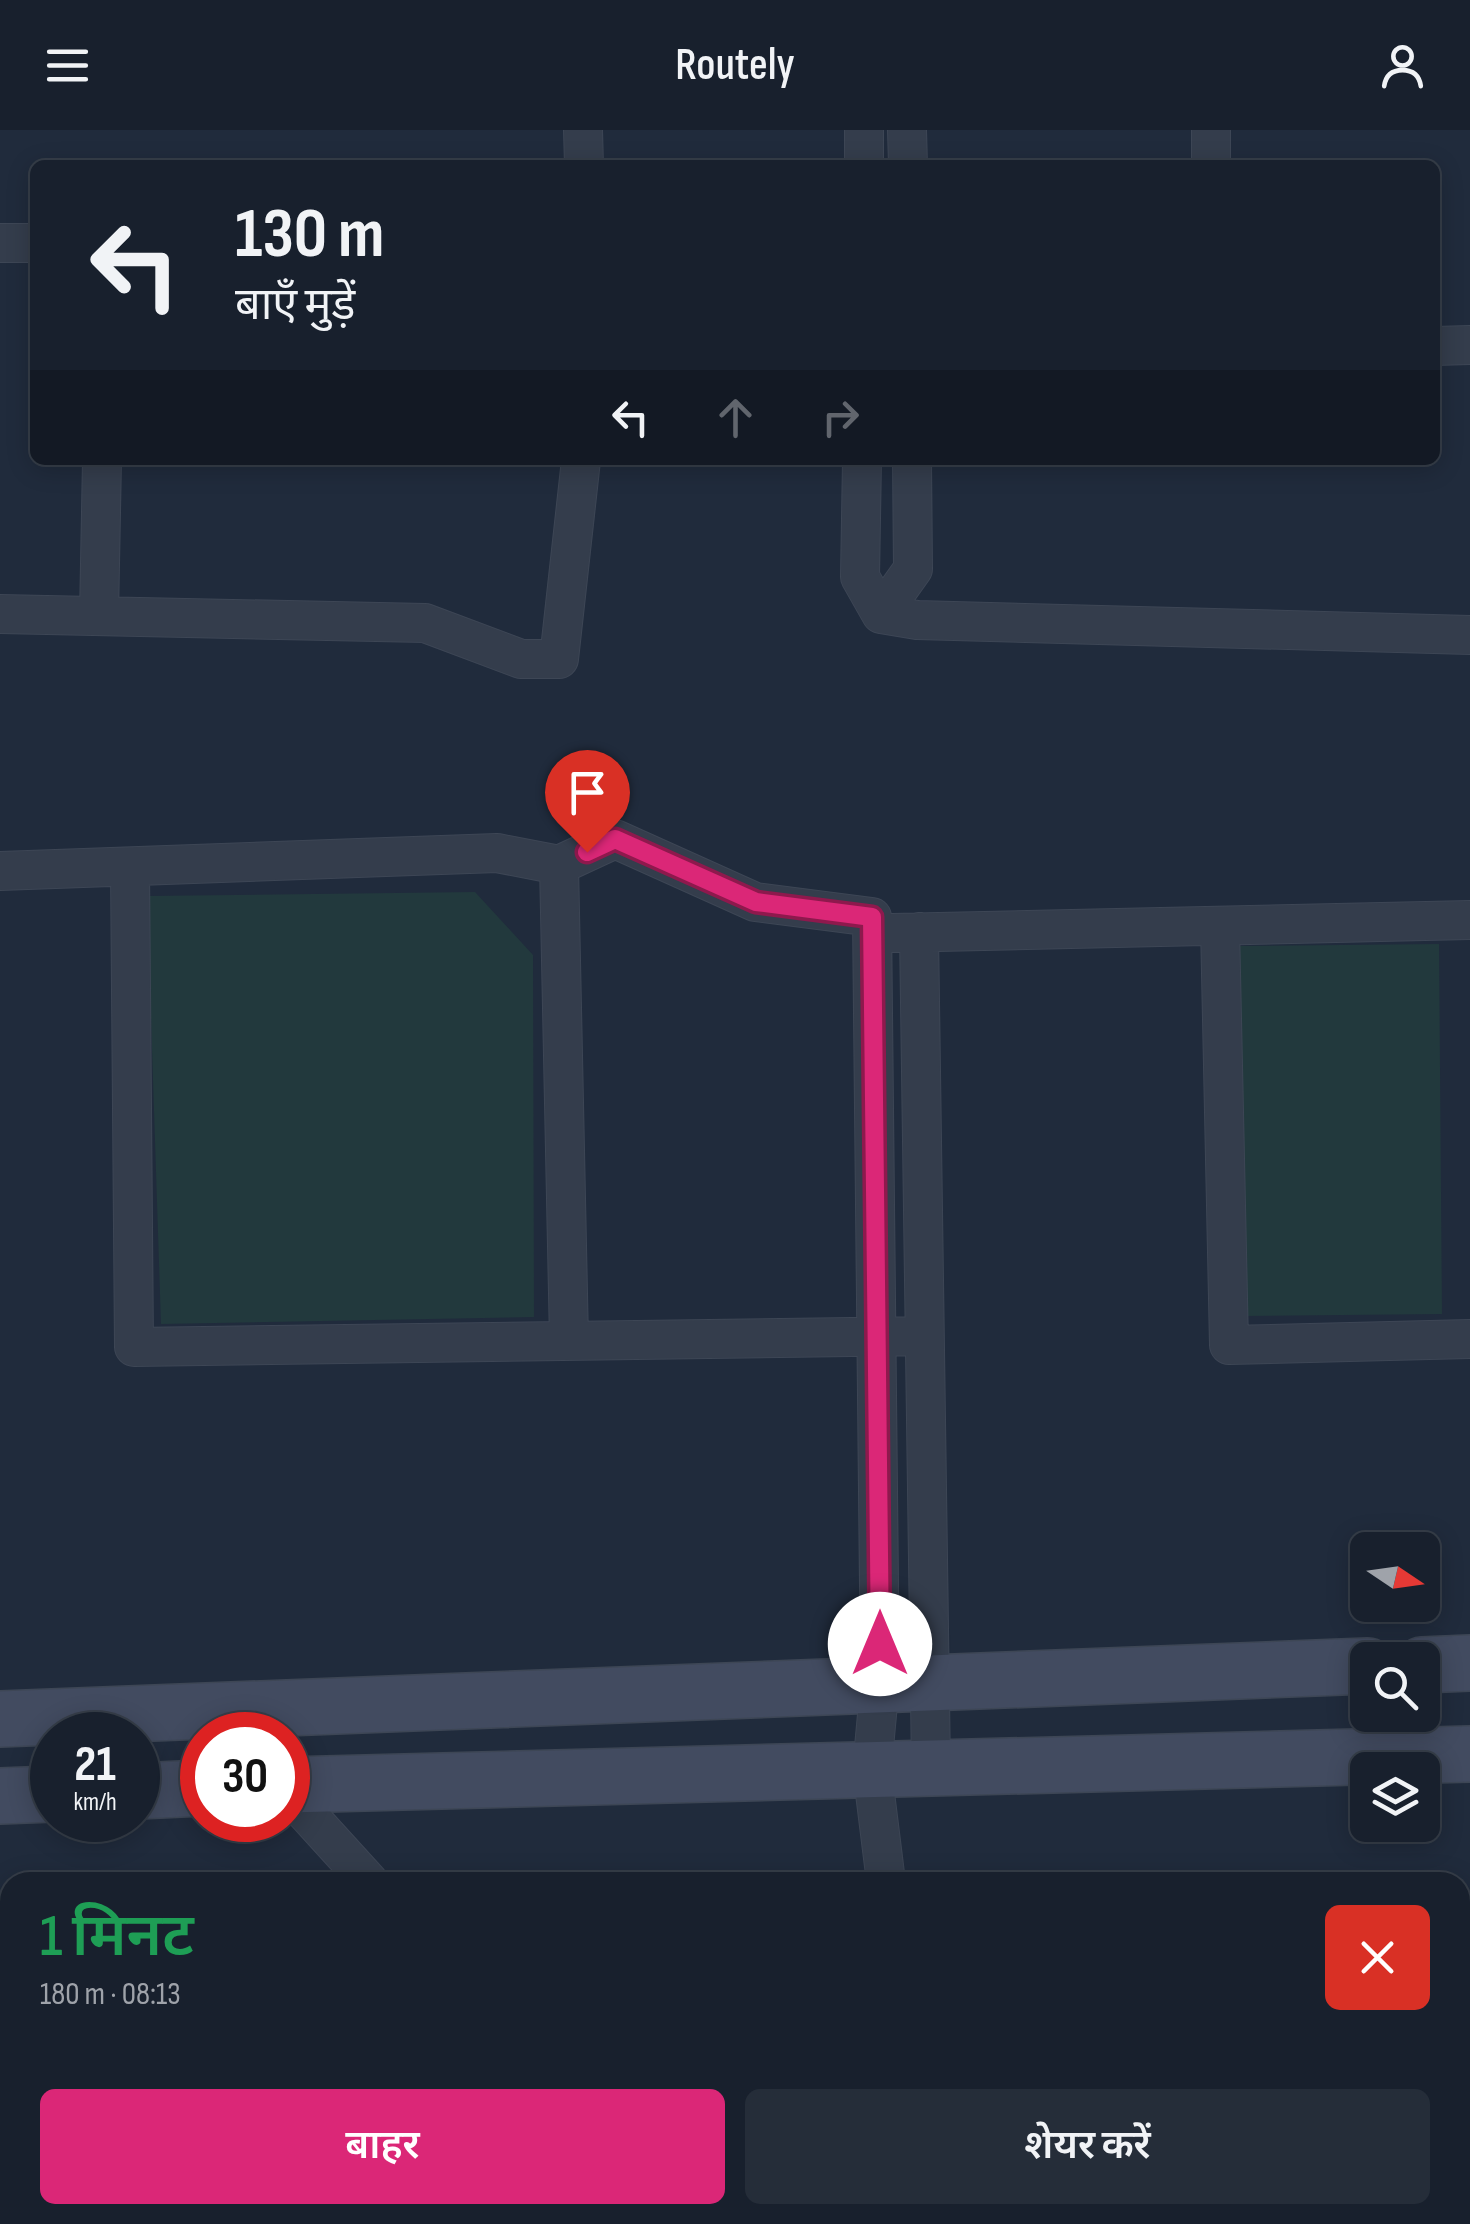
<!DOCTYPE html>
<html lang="hi">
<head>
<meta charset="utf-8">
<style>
	:root { --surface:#18202d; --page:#252d39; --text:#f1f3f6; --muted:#9fa3aa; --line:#363e49; --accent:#db2777 }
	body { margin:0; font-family:"Sofia Sans Condensed","Noto Sans Devanagari",sans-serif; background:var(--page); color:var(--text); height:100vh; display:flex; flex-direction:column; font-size:38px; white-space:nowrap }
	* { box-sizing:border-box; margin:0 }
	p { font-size:32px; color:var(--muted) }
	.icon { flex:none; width:55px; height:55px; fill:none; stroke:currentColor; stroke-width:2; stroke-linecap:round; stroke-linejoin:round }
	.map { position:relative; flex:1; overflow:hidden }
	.side { position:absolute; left:0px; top:1742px; width:1470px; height:352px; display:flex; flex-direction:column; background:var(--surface); border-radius:30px 30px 0 0; box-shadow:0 5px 25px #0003,0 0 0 2px var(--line) }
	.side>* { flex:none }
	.top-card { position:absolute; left:30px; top:30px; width:1410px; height:305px; border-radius:15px; box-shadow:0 5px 25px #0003,0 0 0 2px var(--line); background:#18202d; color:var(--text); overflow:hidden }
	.needle { width:65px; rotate:103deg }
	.fabs { position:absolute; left:1350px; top:1402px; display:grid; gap:20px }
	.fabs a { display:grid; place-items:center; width:90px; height:90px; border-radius:15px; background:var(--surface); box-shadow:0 5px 25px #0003,0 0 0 2px var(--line); font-size:50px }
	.speed { position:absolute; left:30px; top:1582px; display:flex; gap:20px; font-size:50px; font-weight:700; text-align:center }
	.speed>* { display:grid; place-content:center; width:130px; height:130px; border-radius:50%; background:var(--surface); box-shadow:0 5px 25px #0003,0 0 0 2px var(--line); line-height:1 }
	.speed small { font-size:25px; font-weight:400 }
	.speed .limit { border:15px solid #d22; background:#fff; color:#111 }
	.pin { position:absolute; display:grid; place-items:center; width:85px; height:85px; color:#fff; margin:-102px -42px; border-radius:50% 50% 50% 0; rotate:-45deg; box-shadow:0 0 10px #0007 }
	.pin .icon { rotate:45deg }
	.me { position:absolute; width:110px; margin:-55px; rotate:0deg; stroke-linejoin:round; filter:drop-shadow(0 0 8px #0008) }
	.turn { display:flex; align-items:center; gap:35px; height:210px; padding:0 40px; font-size:45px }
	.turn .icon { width:130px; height:130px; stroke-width:2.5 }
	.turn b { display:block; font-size:70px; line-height:85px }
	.lanes { display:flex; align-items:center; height:95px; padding:0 40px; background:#0003; justify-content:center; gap:50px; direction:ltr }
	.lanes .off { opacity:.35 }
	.round { display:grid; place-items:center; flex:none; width:105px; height:105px; border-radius:15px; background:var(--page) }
	.summary { display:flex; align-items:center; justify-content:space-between; height:170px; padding:0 40px }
	h1 { font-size:60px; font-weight:600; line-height:75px; color:#1e9e55 }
	.cta { display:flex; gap:20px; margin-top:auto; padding:20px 40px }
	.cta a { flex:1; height:115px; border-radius:15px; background:var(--accent); color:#fff; font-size:40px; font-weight:600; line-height:115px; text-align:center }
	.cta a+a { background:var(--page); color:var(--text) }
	header { display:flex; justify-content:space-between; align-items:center; height:130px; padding:0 40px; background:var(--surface); font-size:45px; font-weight:600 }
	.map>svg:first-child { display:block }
</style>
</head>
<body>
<header><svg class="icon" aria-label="menu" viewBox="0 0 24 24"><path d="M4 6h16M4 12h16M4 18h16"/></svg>Routely<svg class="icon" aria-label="person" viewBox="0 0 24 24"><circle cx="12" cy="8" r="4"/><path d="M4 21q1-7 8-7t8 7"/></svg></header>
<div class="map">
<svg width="1470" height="2094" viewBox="0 0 1470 2094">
	<rect width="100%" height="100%" fill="#202b3c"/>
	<!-- green -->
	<path fill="#22393d" d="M475,762L533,825L534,1187L161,1194L147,766Z
		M1439,814L1442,1184L1243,1186L1240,816Z"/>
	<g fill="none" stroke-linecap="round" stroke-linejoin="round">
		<!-- street casing -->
		<g stroke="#3d4655" stroke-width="40">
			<path id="street" d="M583,0L584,35
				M864,0V35
				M907,0L908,35
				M1211,35V0
				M0,113H35
				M1435,216L1470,215
				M862,330L860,447L881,484
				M0,484L425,493L521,529H559L581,330
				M881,484L917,490L1470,505
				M881,484L913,439L912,330
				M99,486L102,330
				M559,735L569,1211
				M130,739L134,1217L924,1206
				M0,741L497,723L559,735L615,709L755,772L872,787L880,1552L872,1639L886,1752
				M1220,796L1229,1215L1470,1209
				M919,802L931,1638
				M893,803L1470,790
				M288,1663L369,1752
				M268,2085L278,2094
				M473,2085L481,2094
				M710,2085L719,2094
				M1158,2085L1167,2094"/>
		</g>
		<!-- secondary casing -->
		<g stroke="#3d4655" stroke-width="58">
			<path id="secondary" d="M1422,1535L1470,1533
				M0,1589L1368,1536
				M288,1655L1470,1624
				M138,1661L202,1658
				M0,1666L52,1664"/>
		</g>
		<!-- street -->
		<use href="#street" stroke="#343d4c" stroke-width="38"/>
		<!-- secondary -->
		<use href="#secondary" stroke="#424b60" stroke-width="55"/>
	</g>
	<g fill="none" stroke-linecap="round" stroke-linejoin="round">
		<!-- route casing -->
		<g stroke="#8e194d" stroke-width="25">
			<path id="route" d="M587,722L615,709L756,772L872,787L880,1514"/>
		</g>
		<!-- route -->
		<use href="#route" stroke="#db2777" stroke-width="18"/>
	</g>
</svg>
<div class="fabs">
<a><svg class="needle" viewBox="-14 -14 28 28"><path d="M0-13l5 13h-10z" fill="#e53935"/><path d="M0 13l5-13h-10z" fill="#9fa3aa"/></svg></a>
<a><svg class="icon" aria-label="search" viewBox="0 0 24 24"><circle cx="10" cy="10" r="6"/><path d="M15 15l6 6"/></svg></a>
<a><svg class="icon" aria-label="layers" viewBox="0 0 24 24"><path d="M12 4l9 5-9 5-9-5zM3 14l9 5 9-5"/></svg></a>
</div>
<div class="speed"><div>21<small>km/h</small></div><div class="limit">30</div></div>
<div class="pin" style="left:587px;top:722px;background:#d93025"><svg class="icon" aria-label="arrive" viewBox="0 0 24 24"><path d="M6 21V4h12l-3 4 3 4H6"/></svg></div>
<svg class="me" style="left:880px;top:1514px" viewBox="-20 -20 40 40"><circle r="19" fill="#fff"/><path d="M0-13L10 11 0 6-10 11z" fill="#db2777"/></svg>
<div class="top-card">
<div class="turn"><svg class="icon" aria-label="left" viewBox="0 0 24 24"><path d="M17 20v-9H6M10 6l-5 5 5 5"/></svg><div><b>130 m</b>बाएँ मुड़ें</div></div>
<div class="lanes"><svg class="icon" aria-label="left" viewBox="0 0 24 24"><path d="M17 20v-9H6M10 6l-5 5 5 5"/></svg><svg class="icon off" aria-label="ahead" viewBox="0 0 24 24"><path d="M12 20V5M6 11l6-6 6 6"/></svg><svg class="icon off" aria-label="right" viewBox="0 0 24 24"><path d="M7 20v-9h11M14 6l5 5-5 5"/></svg></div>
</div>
<section class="side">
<div class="summary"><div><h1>1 मिनट</h1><p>180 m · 08:13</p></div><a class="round" style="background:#d93025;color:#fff"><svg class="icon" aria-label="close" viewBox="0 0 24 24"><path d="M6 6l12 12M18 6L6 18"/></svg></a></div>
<div class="cta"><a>बाहर</a><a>शेयर करें</a></div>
</section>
</div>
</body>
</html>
